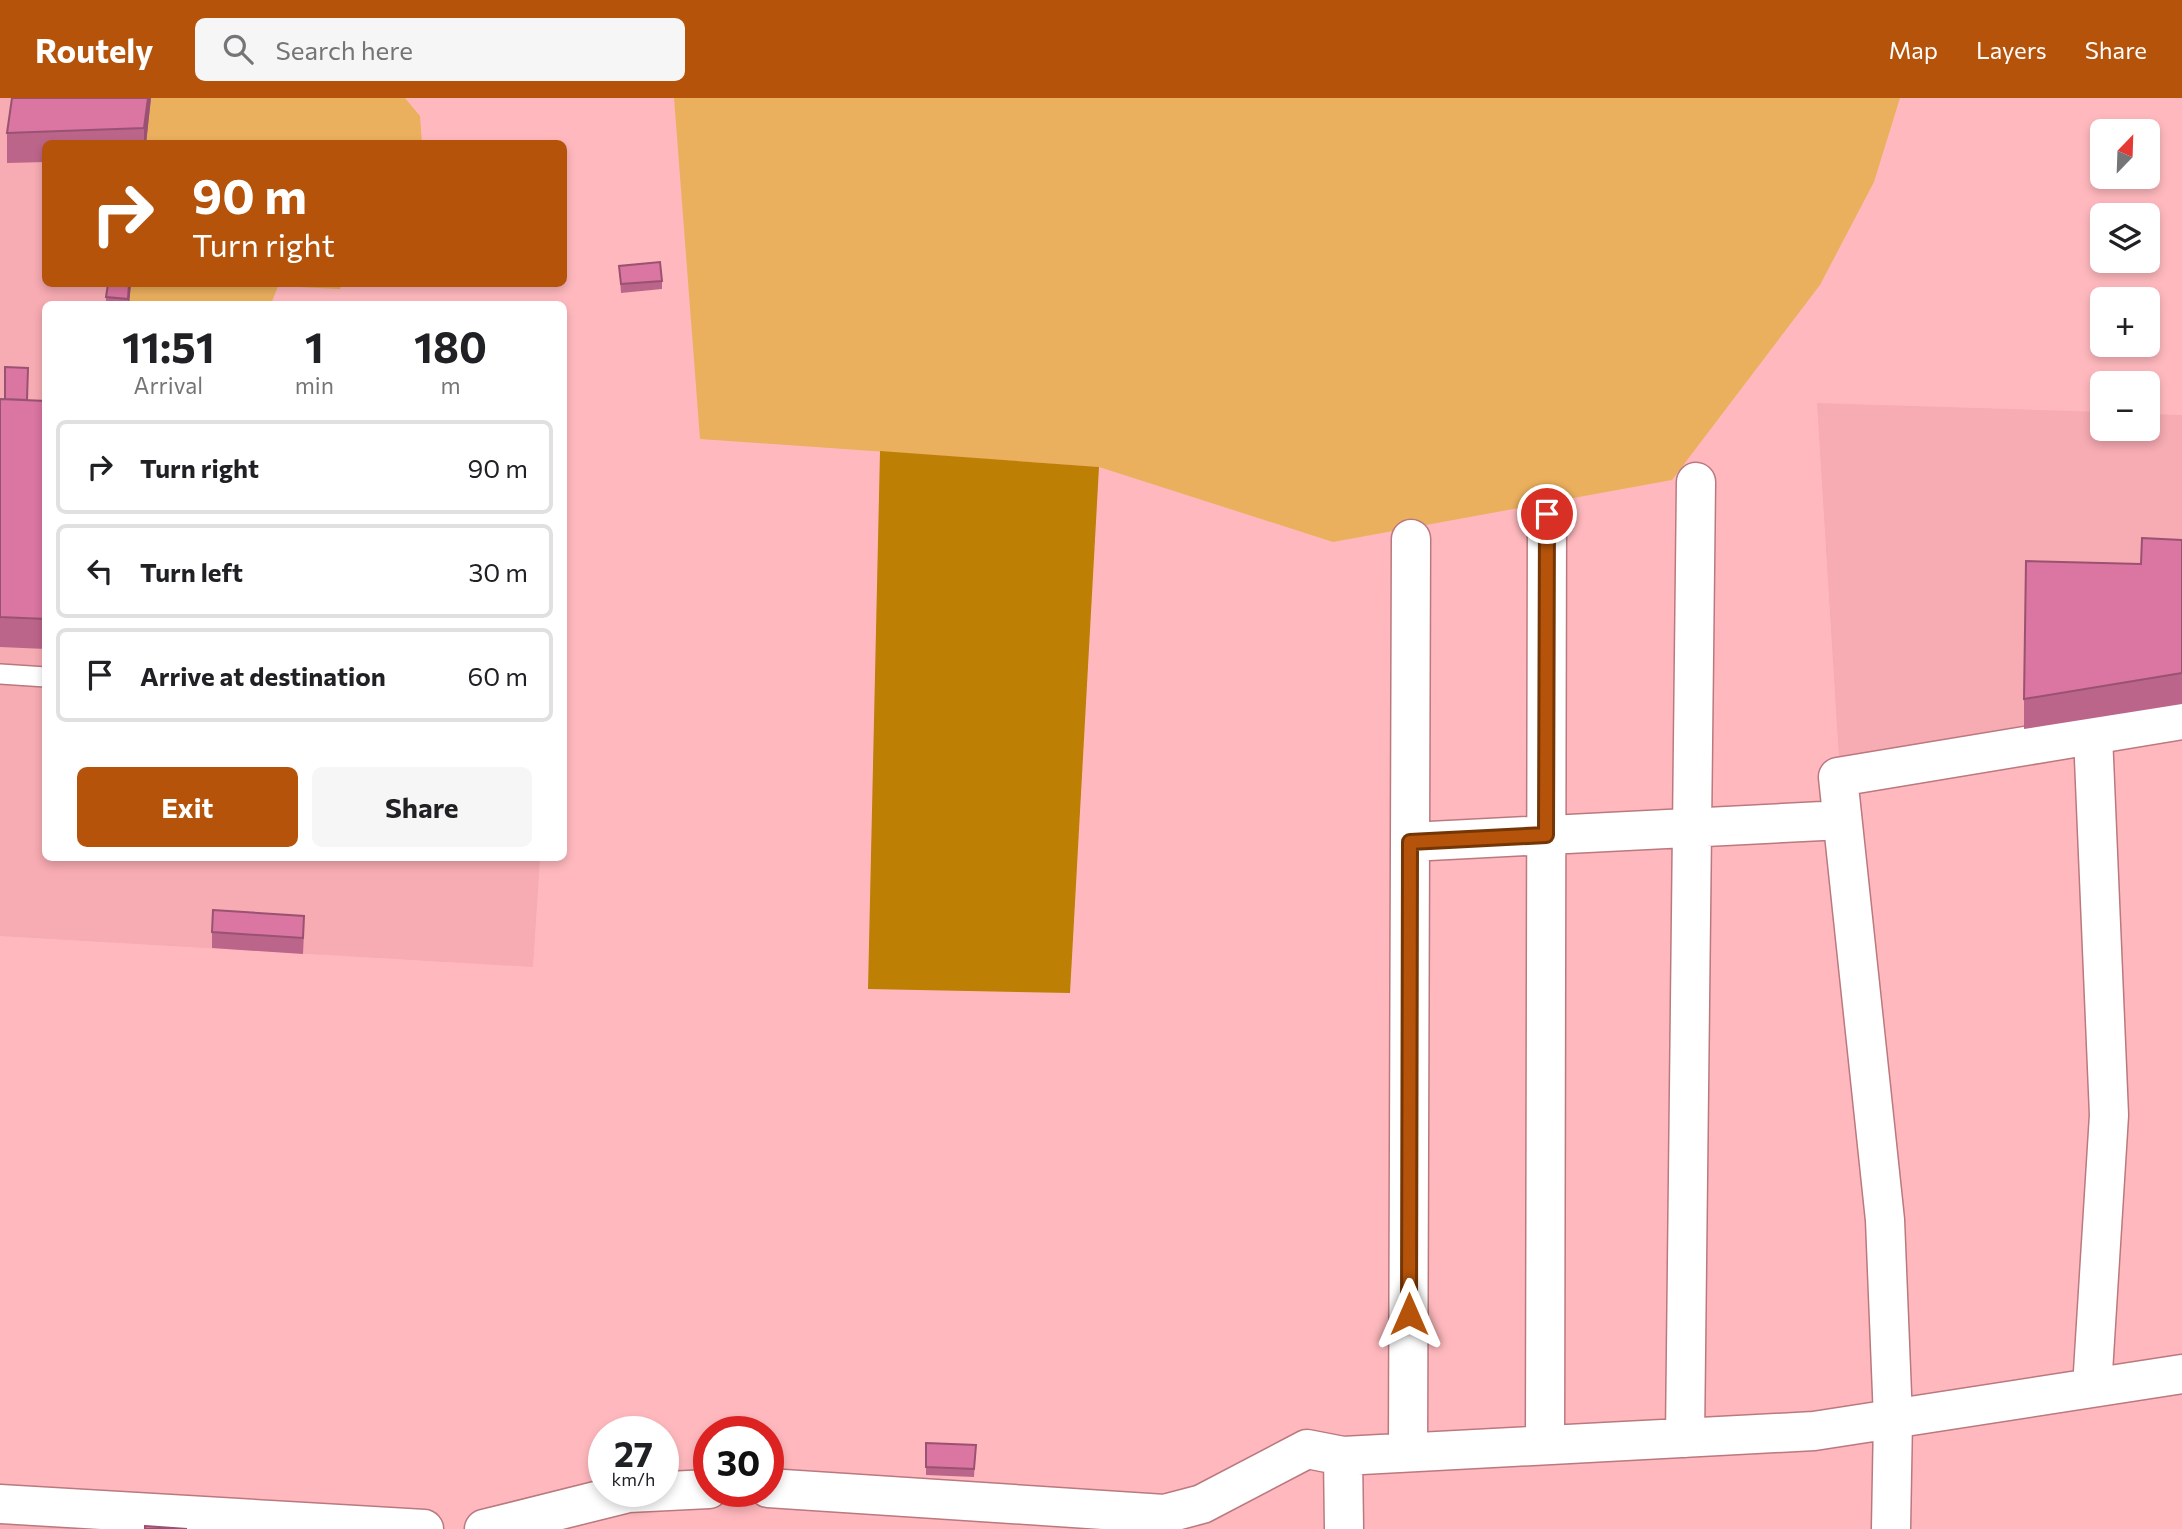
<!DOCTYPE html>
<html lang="en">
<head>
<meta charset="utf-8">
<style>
	:root { --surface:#fff; --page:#f6f6f6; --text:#202124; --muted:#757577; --line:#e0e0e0; --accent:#b45309 }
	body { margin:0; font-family:Commissioner,sans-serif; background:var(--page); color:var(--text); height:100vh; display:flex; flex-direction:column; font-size:26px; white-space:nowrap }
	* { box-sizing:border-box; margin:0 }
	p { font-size:23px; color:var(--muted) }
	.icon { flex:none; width:38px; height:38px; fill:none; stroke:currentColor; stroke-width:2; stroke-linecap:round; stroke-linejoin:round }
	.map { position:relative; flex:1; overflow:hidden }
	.panel { position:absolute; left:42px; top:203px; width:525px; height:560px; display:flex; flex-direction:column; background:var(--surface); border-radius:10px; box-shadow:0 4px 10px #0003 }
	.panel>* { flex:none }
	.banner { position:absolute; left:42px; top:42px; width:525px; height:147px; border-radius:10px; box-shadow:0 4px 10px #0003; background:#b45309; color:#fff; overflow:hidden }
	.needle { width:46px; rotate:23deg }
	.tools { position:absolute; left:2090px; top:21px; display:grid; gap:14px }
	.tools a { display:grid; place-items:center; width:70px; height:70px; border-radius:10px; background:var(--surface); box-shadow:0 4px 10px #0003; font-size:35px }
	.speed { position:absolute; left:588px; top:1318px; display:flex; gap:14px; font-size:35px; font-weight:700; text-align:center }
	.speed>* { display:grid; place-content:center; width:91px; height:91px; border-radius:50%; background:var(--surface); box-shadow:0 4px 10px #0003; line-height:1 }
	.speed small { font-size:18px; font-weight:400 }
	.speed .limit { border:10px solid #d22; background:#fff; color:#111 }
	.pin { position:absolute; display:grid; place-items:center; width:60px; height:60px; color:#fff; margin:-30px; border:4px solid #fff; border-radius:50%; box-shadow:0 2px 7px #0007 }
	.me { position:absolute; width:77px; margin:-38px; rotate:0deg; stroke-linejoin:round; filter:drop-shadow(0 0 5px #0008) }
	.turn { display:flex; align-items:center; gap:24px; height:147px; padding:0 35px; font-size:32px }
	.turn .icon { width:91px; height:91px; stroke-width:2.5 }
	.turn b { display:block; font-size:49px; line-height:60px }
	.eta { display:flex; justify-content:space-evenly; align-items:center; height:119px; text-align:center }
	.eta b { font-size:42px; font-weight:700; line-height:49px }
	.primary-button { display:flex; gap:14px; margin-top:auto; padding:14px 35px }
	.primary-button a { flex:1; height:80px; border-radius:10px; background:var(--accent); color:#fff; font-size:28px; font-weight:700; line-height:80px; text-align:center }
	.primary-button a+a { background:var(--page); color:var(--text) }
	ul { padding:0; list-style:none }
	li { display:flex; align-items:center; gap:21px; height:94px; margin:0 14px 10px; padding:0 21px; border:4px solid var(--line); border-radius:10px }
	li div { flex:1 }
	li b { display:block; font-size:26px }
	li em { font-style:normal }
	header { display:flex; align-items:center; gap:42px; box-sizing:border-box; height:98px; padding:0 35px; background:var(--accent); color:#fff }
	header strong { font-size:33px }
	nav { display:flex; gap:38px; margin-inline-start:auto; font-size:24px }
	.search { width:490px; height:63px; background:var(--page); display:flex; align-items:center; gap:18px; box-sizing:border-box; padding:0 24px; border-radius:10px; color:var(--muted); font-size:26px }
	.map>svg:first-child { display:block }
</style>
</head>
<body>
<header>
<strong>Routely</strong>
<div class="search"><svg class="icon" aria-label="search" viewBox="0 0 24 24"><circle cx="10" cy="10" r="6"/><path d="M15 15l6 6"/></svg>Search here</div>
<nav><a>Map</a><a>Layers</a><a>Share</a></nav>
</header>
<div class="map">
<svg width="2182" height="1431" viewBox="0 0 2182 1431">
	<rect width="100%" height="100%" fill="#ffb9be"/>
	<!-- built -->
	<path fill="#f7abb2" d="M0,0H151L146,45L46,46V186H131L129,206H46V760H540L533,869L0,838Z
		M1817,305L2102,314V331H2147V316L2182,317V606L1839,661Z
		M0,1424L103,1431H0Z"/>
	<!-- green -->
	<path fill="#ebb05e" d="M151,0H405L420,18L422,45H146Z
		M674,0H1900L1874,84L1820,187L1672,382L1333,444L1099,369L700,341Z
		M131,186H342L340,191L278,188L271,206H129Z"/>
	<!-- forest -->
	<path fill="#be7f05" d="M880,353L1099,369L1070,895L868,891Z"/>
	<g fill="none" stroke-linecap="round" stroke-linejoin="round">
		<!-- lane casing -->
		<g stroke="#ba797f" stroke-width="22">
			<path id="lane" d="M0,576L46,579"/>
		</g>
		<!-- street casing -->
		<g stroke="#ba797f" stroke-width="41">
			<path id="street" d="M1410,744L1842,722
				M2092,1290L2109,1017L2093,637
				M1685,1340L1696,384
				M1545,1347L1547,416
				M1408,1354L1411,441
				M768,1390L1164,1416L1202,1406L1307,1351L1343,1358
				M0,1406L424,1431
				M484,1431L628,1395L709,1391
				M1344,1431L1343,1358L1814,1333L2182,1276
				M1891,1431L1893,1321L1885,1122L1838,679L2182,622"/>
		</g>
		<!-- lane -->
		<use href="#lane" stroke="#fff" stroke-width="19"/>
		<!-- street -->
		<use href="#street" stroke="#fff" stroke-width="38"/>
	</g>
	<!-- wall -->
	<path fill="#bc658a" d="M151,0L146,46H46V64L7,65V35Z
		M619,168L662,183V191L621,195Z
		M131,186L129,206H106V199Z
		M0,301L46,303V551L0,549Z
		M2182,442V606L2024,631V601L2141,466Z
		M212,834H304L303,856L212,850Z
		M926,1345L976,1347L974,1379L926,1377Z"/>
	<!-- shaded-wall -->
	<path fill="#995271" d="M148,0H151L146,46H144V30Z
		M129,186H131L129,206H128Z"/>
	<!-- building -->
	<path fill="#db75a1" stroke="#995271" stroke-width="2" d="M12,0H148L144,30L7,35Z
		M660,164L662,183L621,186L619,168Z
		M108,186H129L128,201L106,199Z
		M5,269L28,270L27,302L5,301Z
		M0,301L46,303V521L0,519Z
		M2142,440L2182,442V575L2024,601L2026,463L2141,466Z
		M213,812L304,818L303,840L212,834Z
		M926,1345L976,1347L974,1371L926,1369Z
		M145,1428L187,1431H145Z"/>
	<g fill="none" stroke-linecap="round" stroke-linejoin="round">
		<!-- route casing -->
		<g stroke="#753606" stroke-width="18">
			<path id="route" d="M1409,1216L1410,744L1546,737L1547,416"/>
		</g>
		<!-- route -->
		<use href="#route" stroke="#b45309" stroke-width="12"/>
	</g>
</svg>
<div class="tools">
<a><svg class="needle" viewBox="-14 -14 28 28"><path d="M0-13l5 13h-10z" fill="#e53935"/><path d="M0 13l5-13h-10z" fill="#757577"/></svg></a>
<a><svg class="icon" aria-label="layers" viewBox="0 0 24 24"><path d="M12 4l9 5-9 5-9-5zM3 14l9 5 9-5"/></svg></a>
<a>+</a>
<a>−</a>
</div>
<div class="speed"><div>27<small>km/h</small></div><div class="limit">30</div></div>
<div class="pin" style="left:1547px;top:416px;background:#d93025"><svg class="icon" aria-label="arrive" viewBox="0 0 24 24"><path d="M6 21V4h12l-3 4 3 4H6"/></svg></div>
<svg class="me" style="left:1409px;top:1216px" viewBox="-20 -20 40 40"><path d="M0-17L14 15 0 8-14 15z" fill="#b45309" stroke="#fff" stroke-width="4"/></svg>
<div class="banner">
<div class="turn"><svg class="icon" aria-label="right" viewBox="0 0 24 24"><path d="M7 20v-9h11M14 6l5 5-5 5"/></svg><div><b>90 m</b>Turn right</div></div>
</div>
<section class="panel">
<div class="eta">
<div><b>11:51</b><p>Arrival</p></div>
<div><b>1</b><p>min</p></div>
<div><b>180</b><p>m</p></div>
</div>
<ul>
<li><svg class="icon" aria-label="right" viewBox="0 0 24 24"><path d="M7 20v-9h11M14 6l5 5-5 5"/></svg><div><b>Turn right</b></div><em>90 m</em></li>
<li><svg class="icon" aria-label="left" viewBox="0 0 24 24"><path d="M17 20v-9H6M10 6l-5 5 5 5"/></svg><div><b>Turn left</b></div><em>30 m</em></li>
<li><svg class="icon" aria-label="arrive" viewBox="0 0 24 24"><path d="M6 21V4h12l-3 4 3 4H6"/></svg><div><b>Arrive at destination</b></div><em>60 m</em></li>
</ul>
<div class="primary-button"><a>Exit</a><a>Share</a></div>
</section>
</div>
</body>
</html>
